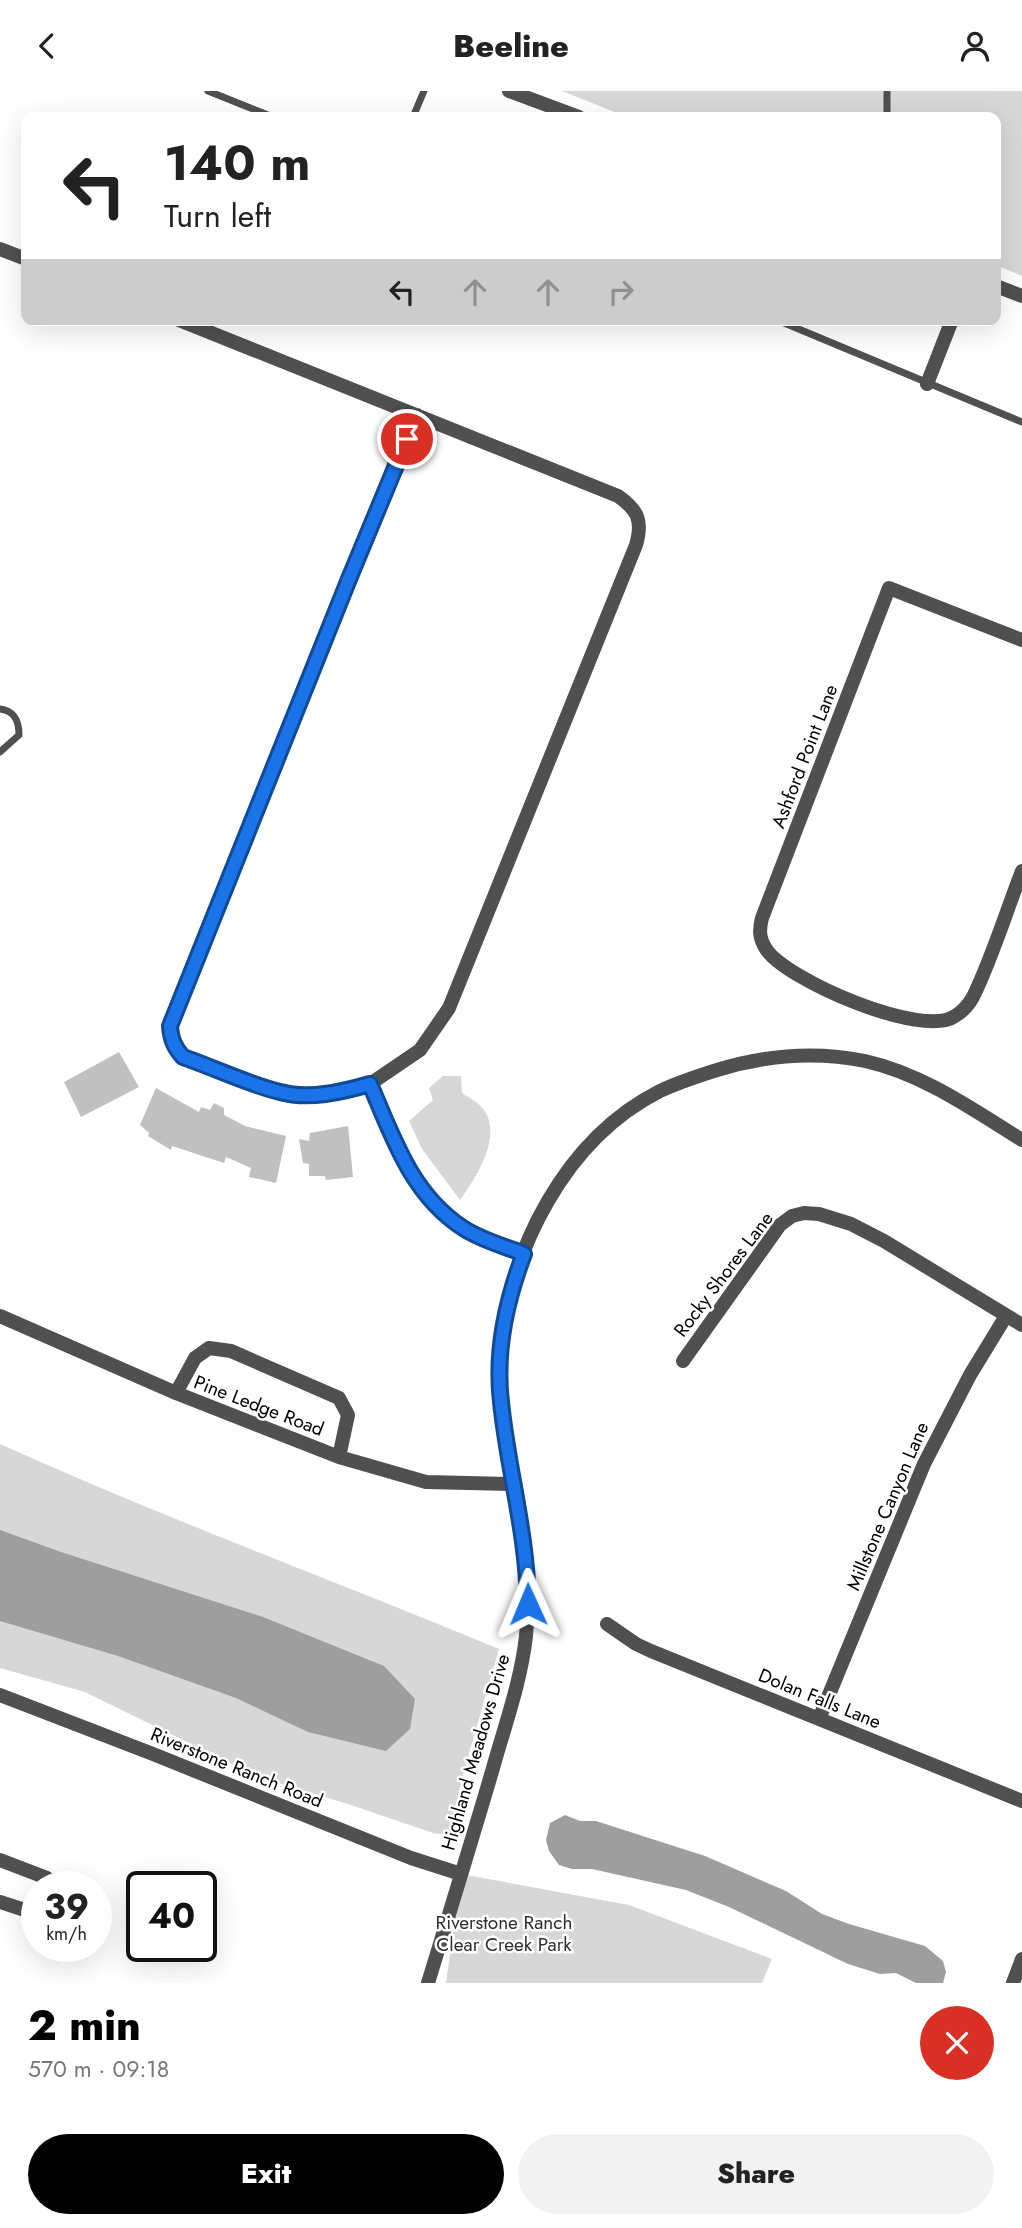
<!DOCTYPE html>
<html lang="en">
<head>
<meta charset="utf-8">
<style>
	:root { --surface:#fff; --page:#f2f2f2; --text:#222; --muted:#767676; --accent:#000 }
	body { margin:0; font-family:Jost,sans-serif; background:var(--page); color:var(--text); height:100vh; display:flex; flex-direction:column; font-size:26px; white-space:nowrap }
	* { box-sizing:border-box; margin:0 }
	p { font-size:23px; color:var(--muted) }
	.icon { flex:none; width:38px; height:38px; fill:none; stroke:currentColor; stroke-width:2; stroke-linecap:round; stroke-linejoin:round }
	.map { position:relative; height:1892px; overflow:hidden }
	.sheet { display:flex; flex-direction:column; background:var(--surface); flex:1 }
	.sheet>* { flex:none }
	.banner { position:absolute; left:21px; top:21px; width:980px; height:214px; border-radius:14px; box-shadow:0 7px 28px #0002; background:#fff; color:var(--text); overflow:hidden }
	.speed { position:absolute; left:21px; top:1780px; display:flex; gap:14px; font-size:35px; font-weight:700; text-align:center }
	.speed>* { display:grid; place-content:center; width:91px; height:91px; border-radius:50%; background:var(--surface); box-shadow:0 7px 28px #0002; line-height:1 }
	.speed small { font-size:18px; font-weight:400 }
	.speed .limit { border:4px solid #111; border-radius:10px; background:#fff; color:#111 }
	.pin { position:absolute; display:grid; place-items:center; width:60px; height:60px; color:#fff; margin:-30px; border:4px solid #fff; border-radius:50%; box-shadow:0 2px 7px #0007 }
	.me { position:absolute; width:77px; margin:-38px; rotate:359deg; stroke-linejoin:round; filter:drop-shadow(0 0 5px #0008) }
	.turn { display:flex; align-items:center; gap:24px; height:147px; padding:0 28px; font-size:32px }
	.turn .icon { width:91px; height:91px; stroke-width:2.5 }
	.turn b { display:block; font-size:49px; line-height:60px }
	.lanes { display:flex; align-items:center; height:66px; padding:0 28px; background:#0003; justify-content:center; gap:35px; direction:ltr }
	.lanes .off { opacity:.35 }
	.round { display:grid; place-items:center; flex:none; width:74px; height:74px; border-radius:37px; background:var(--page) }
	.headline { display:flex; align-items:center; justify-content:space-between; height:119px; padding:0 28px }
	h1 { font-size:42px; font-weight:800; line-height:52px; color:var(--accent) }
	.button { display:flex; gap:14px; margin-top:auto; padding:14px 28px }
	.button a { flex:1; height:80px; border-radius:42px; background:var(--accent); color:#fff; font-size:28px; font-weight:800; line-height:80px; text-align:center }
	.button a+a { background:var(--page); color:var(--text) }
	header { display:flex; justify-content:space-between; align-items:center; height:91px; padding:0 28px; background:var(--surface); font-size:32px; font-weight:800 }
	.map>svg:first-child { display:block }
</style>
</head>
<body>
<header><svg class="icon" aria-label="back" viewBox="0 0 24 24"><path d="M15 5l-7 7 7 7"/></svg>Beeline<svg class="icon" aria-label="person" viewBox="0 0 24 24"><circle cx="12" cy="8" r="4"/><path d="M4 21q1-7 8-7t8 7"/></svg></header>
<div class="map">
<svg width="1022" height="1892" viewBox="0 0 1022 1892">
	<rect width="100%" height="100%" fill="#fff"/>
	<!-- green -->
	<path fill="#d7d7d7" d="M562,0H1022V185L996,174V26H627Z
		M443,985H461L462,1002C470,1007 479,1012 484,1019C503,1046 475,1088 460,1109L422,1058L409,1030L433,1009L429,997Z
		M0,1353C164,1427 333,1489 499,1558L463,1684L449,1744L433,1742L348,1713L258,1686L85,1601L0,1577Z
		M461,1783L629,1814L772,1868L762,1892H446Z"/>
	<!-- water -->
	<path fill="#9e9e9e" d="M0,1439L61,1461L263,1526L342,1558L384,1575L415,1608L410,1638L386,1660L308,1641L236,1607L118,1565L0,1530Z
		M565,1724L580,1730H596L705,1765L786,1800L822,1823L849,1833L925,1855L943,1870L946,1881L943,1892H916L896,1882L880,1883L848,1873L729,1816L686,1799L592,1778H572L559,1774L549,1760L546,1749L550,1732Z"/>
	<!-- building -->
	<path fill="#c0c0c0" d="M119,961L139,996L81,1026L64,991Z
		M156,997L199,1021L201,1016L210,1019L214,1012L224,1017V1024L245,1035L286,1045L276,1092L249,1086L251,1077L226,1066L224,1072L172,1055L171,1059L148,1045L149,1042L140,1034Z
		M348,1035L353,1086L326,1089L325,1085H309V1073L303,1072L299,1048L309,1050L310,1042Z"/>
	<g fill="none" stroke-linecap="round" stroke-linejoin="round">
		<!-- service -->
		<path stroke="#505050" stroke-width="7" d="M208,0L273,26
			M887,0V26
			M413,26L424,0
			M777,229L1022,331
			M0,618C15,620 19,630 19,644L0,661"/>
		<!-- minor -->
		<path stroke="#505050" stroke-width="14" d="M509,0L579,26
			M0,158L26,168
			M996,195L1022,205
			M179,229L618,405C638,419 643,430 636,454L449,917L420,959L370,993C393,1047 412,1104 463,1137C481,1149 504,1155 524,1163
			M927,293L952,229
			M1022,549L889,497L762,827C759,839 759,847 766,858C786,889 923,948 955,925C962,921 969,913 973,906C992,867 1006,821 1022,780
			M370,993C342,1001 309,1009 280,1001C247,993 215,977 183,966L175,957L170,935L349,488L417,324
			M0,1225L176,1302L339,1366L426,1391L515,1393
			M683,1270L780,1134L792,1125L804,1122L819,1123L851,1133L884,1150L1022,1234
			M176,1302L195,1267L209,1257L231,1260L339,1307L348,1324L339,1366
			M607,1533L636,1553L651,1560L1022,1710
			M819,1628L924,1373L970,1284L1006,1225
			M0,1769L47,1787L54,1796
			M0,1811L37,1823
			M1013,1892L1022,1868"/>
		<!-- tertiary -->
		<path stroke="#505050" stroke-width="14" d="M0,1604L153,1663L411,1767L461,1783
			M428,1892C450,1820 472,1749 493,1677C505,1634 521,1590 526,1545C531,1498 525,1450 517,1403C508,1357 496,1310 500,1262C509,1159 565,1048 660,1000C679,991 698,985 717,979C766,964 815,960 865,970C923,983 972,1018 1022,1049"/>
	</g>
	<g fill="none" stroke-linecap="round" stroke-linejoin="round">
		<!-- route casing -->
		<g stroke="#114b97" stroke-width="18">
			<path id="route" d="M407,348L349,488L170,935C171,948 174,956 183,966C215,977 247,993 280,1001C309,1009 342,1001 370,993C393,1047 412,1104 463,1137C481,1149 504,1155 524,1163C506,1210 495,1260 501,1311C508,1380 527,1442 528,1513"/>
		</g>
		<!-- route -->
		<use href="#route" stroke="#1a73e8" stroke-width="12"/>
	</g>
	<g text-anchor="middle" stroke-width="5" stroke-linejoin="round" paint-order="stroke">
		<!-- street labels -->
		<g font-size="19" fill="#000" stroke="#fff">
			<text transform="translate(804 665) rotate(-69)" y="7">Ashford Point Lane</text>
			<text transform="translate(723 1183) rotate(-53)" y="7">Rocky Shores Lane</text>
			<text transform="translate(259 1314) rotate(21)" y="7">Pine Ledge Road</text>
			<text transform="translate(887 1415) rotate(-67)" y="7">Millstone Canyon Lane</text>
			<text transform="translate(820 1607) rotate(22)" y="7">Dolan Falls Lane</text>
			<text transform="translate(475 1661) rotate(-74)" y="7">Highland Meadows Drive</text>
			<text transform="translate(237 1676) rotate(22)" y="7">Riverstone Ranch Road</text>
		</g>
		<!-- park labels -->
		<g font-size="19" fill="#2e2e2e" stroke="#fff">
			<text x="504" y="1838">Riverstone Ranch<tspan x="504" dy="22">Clear Creek Park</tspan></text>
		</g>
	</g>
</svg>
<div class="speed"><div>39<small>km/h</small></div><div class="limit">40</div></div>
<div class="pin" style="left:407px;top:348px;background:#d93025"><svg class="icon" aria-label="arrive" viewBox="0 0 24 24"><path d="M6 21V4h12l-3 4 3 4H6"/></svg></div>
<svg class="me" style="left:528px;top:1513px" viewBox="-20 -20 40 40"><path d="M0-17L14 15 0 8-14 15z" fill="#1a73e8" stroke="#fff" stroke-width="4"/></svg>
<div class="banner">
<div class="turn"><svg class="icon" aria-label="left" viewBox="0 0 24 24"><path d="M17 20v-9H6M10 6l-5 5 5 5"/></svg><div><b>140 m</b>Turn left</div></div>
<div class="lanes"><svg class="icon" aria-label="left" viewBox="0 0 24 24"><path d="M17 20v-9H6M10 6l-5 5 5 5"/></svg><svg class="icon off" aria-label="ahead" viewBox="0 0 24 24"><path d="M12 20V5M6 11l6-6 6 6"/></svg><svg class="icon off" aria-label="ahead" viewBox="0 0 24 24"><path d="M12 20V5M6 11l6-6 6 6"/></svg><svg class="icon off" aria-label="right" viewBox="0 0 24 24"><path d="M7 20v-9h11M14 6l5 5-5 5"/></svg></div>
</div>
</div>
<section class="sheet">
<div class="headline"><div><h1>2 min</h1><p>570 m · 09:18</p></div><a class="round" style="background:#d93025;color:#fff"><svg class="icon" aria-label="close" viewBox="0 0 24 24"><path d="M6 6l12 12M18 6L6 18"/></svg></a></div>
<div class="button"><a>Exit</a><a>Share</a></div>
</section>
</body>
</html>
